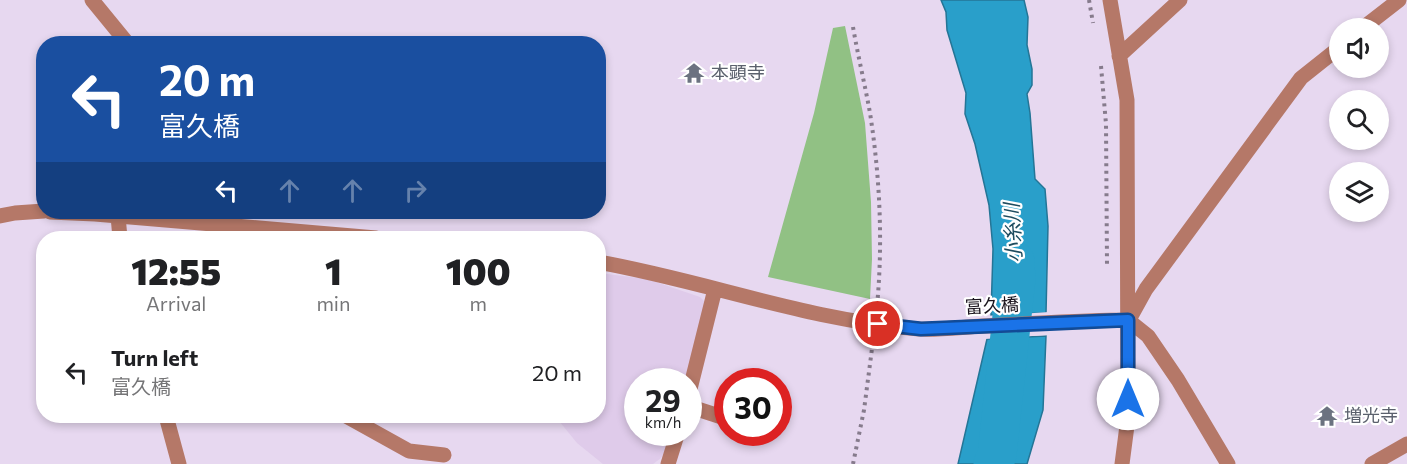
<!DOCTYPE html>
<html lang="en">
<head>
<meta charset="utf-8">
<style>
	:root { --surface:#fff; --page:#f6f6f6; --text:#202124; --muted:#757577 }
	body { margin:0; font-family:Commissioner,"Noto Sans JP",sans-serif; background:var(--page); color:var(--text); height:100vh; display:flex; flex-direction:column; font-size:22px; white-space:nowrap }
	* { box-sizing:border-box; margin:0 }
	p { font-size:20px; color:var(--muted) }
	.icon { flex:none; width:33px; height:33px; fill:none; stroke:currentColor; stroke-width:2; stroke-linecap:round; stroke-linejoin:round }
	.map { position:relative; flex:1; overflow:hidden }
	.sheet { position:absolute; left:36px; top:231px; width:570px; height:192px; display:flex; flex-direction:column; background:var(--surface); border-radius:24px; box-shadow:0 3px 9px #0003 }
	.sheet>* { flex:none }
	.hud { position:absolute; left:36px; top:36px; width:570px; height:183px; border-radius:24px; box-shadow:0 3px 9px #0003; background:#1a4fa0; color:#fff; overflow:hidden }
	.controls { position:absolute; left:1329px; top:18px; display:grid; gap:12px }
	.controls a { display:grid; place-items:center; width:60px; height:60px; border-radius:50%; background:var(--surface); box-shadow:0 3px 9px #0003; font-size:30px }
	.speed { position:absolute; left:624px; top:368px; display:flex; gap:12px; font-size:30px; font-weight:700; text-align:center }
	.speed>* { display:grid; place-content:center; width:78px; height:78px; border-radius:50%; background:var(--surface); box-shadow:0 3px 9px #0003; line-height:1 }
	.speed small { font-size:15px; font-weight:400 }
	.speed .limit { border:9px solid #d22; background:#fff; color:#111 }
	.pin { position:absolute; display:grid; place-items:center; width:51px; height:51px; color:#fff; margin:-26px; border:3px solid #fff; border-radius:50%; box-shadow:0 2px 6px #0007 }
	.me { position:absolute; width:66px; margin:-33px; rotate:0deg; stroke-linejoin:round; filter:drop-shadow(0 0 4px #0008) }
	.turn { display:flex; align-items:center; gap:21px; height:126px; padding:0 24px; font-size:27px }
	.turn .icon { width:78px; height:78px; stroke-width:2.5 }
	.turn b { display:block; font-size:42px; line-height:51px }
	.lanes { display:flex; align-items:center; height:57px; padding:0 24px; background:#0003; justify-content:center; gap:30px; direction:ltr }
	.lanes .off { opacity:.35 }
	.eta { display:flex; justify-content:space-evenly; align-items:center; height:102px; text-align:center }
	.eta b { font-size:36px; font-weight:800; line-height:42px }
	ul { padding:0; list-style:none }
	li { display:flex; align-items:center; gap:18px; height:78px; padding:0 24px }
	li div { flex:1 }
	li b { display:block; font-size:22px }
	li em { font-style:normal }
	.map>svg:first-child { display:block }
</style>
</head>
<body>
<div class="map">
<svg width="1407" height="464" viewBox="0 0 1407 464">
	<rect width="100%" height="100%" fill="#e7d8f0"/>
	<!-- built -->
	<path fill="#dfcbea" d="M599,273L647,279L700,297L707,304L688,381H638V432H674L671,442L661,458L653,464H603L577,443L555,416H598Z"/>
	<!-- green -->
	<path fill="#91c184" d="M845,26L865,123L871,202L872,259L870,299L768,277L814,113L833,28Z"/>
	<!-- water -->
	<path fill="#299fca" stroke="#247596" stroke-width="1.5" d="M941,0H1024L1028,17L1027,45L1032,69V85L1027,94L1030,113L1035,179L1045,189L1048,226L1046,313L991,315L993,249L989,205L975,144L965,114L966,93L947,30L946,12Z
		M1046,336L1043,410L1027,464H958L987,339Z"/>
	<!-- pier -->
	<path fill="#e7d8f0" d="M1049,312L1047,316L990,318L988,316Z
		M1046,333L1049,335L984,339L986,336Z"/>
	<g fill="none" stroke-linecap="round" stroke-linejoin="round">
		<!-- river -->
		<path stroke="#299fca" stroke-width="39" d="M993,464L997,455L1016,279L1015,261"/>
		<!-- path -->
		<path stroke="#867b8c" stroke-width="4" stroke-dasharray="3 4.5" stroke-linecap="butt" d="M1089,0L1093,23
			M853,27C858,56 865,85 870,113C880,177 883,243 877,306
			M1101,66L1106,124L1107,265
			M853,464L864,410L873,341"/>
		<!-- minor -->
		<path stroke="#b57868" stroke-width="15" d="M92,0L128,44
			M1110,0L1127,100L1128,418L1122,464
			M1363,28L1399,0
			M1119,56L1180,0
			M50,212L95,214L376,238
			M0,216L15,213L44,211
			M118,216L120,238
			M598,262C706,281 809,321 919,329C940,330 962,327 983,326C1031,324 1080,320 1128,320L1148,336L1178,380L1228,464
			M1130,318L1146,289L1301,78L1340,47
			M688,397L715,289
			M688,406L728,419
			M166,416L179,464
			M346,416L409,451L444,455
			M668,464L678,432
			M1372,464L1407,444"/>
	</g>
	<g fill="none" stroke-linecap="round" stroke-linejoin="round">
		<!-- route casing -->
		<g stroke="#114b97" stroke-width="15">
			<path id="route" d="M878,324L921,329L1128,320V399"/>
		</g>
		<!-- route -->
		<use href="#route" stroke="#1a73e8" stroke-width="10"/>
	</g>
	<!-- icons -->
	<defs>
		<g id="temple-bare" transform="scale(1.62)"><path d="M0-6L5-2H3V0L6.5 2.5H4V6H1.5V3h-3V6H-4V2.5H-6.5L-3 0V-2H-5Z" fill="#6b7280" stroke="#fff" stroke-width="2.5" paint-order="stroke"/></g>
	</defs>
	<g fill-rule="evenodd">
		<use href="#temple-bare" x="694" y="73"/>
		<use href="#temple-bare" x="1327" y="416"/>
	</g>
	<g text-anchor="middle" stroke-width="4.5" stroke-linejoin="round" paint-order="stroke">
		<!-- worship labels -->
		<g font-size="18" fill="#5b616d" stroke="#fff" text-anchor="start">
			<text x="711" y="79">本顕寺</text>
			<text x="1344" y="422">増光寺</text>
		</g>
		<!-- street labels -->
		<g font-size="18" fill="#19131c" stroke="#fff">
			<text transform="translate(992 306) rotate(-3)" y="6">富久橋</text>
		</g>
		<!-- water labels -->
		<g font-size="20" font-style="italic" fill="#1e4c5f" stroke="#fff">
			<text transform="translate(1013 233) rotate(-93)" y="7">小糸川</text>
		</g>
	</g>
</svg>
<div class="controls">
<a><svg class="icon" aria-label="sound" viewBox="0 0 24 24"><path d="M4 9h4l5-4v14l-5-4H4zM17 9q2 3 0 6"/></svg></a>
<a><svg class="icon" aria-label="search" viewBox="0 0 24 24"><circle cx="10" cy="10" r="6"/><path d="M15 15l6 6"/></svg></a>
<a><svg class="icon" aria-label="layers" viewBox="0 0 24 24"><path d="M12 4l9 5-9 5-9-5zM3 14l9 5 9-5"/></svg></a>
</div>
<div class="speed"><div>29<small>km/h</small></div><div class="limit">30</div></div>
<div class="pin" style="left:878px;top:324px;background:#d93025"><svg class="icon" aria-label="arrive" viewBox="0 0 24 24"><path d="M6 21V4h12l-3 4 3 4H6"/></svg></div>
<svg class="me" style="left:1128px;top:399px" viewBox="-20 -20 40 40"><circle r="19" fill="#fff"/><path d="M0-13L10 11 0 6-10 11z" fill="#1a73e8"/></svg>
<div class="hud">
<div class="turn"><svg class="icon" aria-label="left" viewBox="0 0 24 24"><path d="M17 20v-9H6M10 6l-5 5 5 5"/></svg><div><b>20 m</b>富久橋</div></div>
<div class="lanes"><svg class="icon" aria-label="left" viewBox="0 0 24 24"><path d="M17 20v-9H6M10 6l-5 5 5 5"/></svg><svg class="icon off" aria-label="ahead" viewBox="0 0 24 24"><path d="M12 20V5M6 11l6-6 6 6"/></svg><svg class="icon off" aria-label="ahead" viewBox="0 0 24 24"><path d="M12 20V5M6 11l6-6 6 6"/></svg><svg class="icon off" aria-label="right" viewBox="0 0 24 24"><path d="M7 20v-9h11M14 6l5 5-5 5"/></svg></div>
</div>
<section class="sheet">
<div class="eta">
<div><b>12:55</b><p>Arrival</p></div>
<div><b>1</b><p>min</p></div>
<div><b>100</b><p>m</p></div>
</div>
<ul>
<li><svg class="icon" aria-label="left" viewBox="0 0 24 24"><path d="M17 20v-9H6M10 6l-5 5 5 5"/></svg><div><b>Turn left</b><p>富久橋</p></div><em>20 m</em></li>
</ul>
</section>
</div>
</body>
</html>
